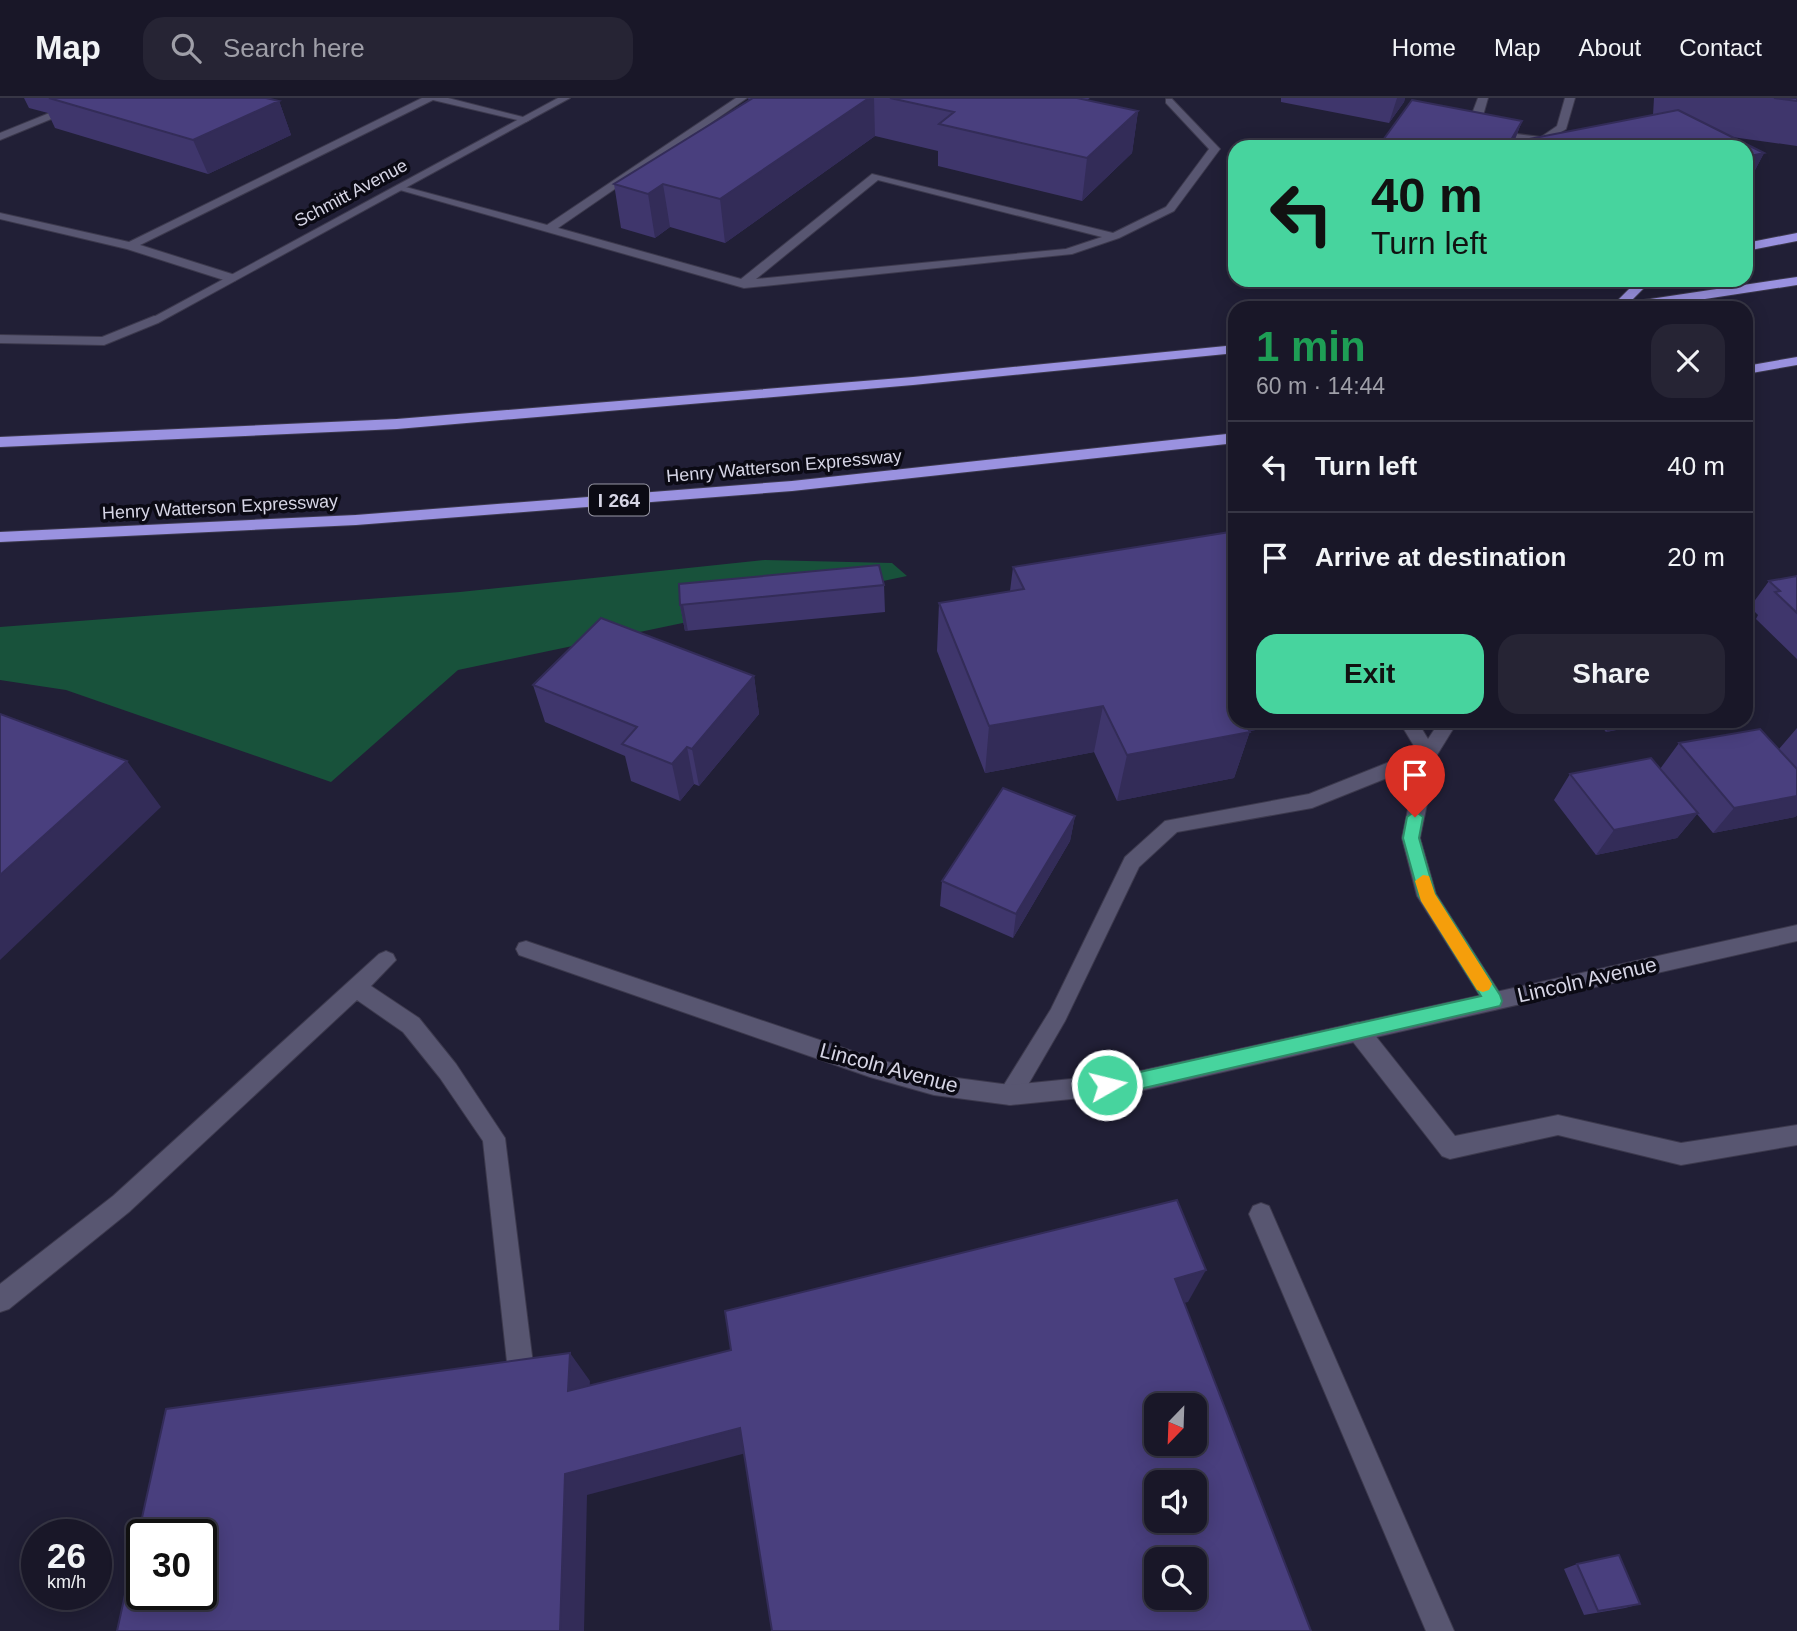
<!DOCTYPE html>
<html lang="en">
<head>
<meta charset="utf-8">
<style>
	:root { --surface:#191728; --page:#262434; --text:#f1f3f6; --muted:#9f9fa8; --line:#373645; --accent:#47d49e }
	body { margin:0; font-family:Arial,sans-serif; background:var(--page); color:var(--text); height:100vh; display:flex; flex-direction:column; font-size:26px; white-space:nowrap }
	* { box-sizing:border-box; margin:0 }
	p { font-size:23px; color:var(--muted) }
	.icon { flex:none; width:38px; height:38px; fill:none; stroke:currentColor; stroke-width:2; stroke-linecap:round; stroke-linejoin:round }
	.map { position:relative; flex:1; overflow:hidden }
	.sheet { position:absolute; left:1228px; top:203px; width:525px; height:427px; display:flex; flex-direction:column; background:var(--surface); border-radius:21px; box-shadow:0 4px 18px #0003,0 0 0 2px var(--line) }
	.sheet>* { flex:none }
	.top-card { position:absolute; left:1228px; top:42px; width:525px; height:147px; border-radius:21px; box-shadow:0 4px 18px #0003,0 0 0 2px var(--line); background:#47d49e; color:#111; overflow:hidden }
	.needle { width:46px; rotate:203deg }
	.buttons { position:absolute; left:1144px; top:1295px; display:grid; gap:14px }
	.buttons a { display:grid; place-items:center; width:63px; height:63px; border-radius:14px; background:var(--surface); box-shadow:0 4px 18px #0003,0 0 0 2px var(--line); font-size:35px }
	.speed { position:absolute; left:21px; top:1421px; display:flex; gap:14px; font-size:35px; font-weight:700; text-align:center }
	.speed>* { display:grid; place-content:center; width:91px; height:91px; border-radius:50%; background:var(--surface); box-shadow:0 4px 18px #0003,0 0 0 2px var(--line); line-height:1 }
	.speed small { font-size:18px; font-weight:400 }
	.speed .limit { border:4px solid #111; border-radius:10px; background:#fff; color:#111 }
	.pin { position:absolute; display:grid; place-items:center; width:60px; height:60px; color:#fff; margin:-72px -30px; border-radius:50% 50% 50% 0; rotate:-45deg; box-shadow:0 0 7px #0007 }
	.pin .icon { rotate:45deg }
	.me { position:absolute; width:77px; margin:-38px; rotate:82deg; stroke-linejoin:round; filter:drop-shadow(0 0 5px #0008) }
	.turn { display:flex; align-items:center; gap:24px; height:147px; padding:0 28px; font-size:32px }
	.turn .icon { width:91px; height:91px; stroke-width:2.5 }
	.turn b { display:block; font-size:49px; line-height:60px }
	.round { display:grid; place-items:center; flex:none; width:74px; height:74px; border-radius:21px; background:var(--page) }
	.headline { display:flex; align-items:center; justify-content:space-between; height:119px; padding:0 28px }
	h1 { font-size:42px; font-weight:800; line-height:52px; color:#1e9e55 }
	.action { display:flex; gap:14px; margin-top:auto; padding:14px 28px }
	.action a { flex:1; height:80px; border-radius:21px; background:var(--accent); color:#111; font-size:28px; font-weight:800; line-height:80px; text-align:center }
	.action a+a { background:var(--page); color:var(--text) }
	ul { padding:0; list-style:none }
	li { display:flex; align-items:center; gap:21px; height:91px; padding:0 28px; border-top:2px solid var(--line) }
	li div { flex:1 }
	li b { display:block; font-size:26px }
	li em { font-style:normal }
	header { display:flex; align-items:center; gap:42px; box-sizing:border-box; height:98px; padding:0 35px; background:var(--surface); border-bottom:2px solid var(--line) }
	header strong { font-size:33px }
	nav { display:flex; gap:38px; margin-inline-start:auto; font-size:24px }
	.search { width:490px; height:63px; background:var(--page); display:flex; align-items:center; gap:18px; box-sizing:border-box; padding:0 24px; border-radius:21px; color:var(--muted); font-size:26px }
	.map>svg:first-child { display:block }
</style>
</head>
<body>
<header>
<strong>Map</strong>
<div class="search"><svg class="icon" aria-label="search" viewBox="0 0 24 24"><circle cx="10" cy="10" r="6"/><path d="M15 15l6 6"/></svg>Search here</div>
<nav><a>Home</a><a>Map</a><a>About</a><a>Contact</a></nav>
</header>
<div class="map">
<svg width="1797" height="1533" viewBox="0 0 1797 1533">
	<rect width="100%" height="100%" fill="#211f36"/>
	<!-- green -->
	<path fill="#18523b" d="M765,462L892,465L907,478L458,572L331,684L66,592L0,582V529L460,494Z"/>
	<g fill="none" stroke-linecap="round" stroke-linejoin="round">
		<!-- service casing -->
		<g stroke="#3c394d" stroke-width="2">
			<path id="service" d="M422,0H448L531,21L526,24L433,2L140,147L235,177V183H227L127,151L0,121V115L129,144Z
				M736,0H747L558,130L741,181L872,76L1113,135L1166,109L1209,51L1166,5V1H1172L1220,51L1174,113L1119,140L1072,156L744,190L393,90L398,87L547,127ZM878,82L1102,139L1066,151L756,181Z
				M1478,0H1488L1480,28L1501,34L1541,39L1557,28L1565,0H1575L1566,31L1543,45L1500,40L1471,32L1470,21Z
				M52,14L56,15V19L0,42V35Z
				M154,218L158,219V225L104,247L0,245V237L102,239Z
				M1399,623H1417L1428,641L1440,623H1458L1437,657L1420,740L1436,796L1501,897L1504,903L1501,909L1494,912L1487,909L1417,798L1402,740L1417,668L1312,710L1177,734L1139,769L1065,923L1018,1004L1010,1007L1002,1004L999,997L1002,990L1051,911L1125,759L1165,723L1309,696L1417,653Z
				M386,853L393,856L396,862L371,888L419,920L456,966L505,1040L535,1282L531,1291L522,1295L513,1291L509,1282L483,1043L440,980L403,934L357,902L129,1114L9,1211L0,1214V1186L113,1098L379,856Z
				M1358,924L1366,926L1455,1038L1558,1017L1681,1045L1797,1027V1047L1681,1067L1558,1037L1450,1061L1442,1058L1350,940L1347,933L1350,926Z
				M1261,1105L1269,1108L1454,1533H1426L1249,1116L1253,1108Z"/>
		</g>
		<!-- minor casing -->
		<g stroke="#3c394d" stroke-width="2">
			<path id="minor" d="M558,0H570L158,225H150L148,222Z
				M1797,827V843L1131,995L1010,1007L934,997L870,979L519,857L516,851L519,845L526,843L870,959L934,977L1010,987L1131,975Z"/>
		</g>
		<!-- motorway casing -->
		<g stroke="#3c394d" stroke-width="2">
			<path id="motorway" d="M1797,135V143L1746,153V145Z
				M1797,179V187L1646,210H1610L1638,182H1652L1630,204Z
				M1236,247V255L913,287L397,331L0,349V339L397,321L913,279Z
				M1797,259V267L1746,276V268Z
				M1236,335V345L792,393L356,427L0,444V434L356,417L792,383Z"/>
		</g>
		<!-- service -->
		<use href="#service" fill="#585671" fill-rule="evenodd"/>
		<!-- minor -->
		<use href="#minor" fill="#585671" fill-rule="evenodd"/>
		<!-- motorway -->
		<use href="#motorway" fill="#9a92e0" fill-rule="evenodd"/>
	</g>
	<!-- wall -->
	<path fill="#3f366c" d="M24,0H266L279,3L291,37L208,76L55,30L48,15L29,10Z
		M748,0H1090L1087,2L1138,13L1132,55L1082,103L938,68V53L875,38L725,145L670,129L655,140L621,130L614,86L749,3Z
		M1281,0H1405L1404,4L1389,25L1281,4Z
		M1653,0H1797V48L1732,39L1764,55L1746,89V49H1378L1522,23L1514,44L1653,17L1654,0Z
		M879,467L884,487L885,514L685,533L680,507L679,486Z
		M1013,469L1236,623H1306L1250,633L1234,680L1117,703L1094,654L985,675L937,553L939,505L1010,493Z
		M1797,478V561L1756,521L1758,517L1750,509L1769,483Z
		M754,578L759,616L699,688L694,686L680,703L631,683L625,658L545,624L533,587Z
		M1597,623H1662L1606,634Z
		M1797,630V717L1795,719L1713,735L1697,716L1677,740L1596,757L1554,702L1570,676L1660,671L1679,645L1779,651Z
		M1075,718L1070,743L1013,840L940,808L942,783Z
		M1577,1466L1640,1506L1625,1510L1584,1517L1564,1471Z"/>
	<!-- shaded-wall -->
	<path fill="#332c58" d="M869,0H874L875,38L725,145L720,101Z
		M1397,0H1405L1404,4L1389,25Z
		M279,3L291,37L208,76L193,42Z
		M1138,13L1132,55L1082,103L1087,60Z
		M1522,23L1512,49H1507Z
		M1764,55L1746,89V59Z
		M663,86L670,129L655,140L648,96Z
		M683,506L688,533H685L680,507Z
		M754,578L759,616L699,688L692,651Z
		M1233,604H1236V623H1306L1250,633L1234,680L1117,703L1127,657Z
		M1103,608L1094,654L985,675L989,628Z
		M1613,623H1662L1606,634Z
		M687,649L694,686L680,703L672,666Z
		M127,663L161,709L0,862V777Z
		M1797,698V717L1795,719L1713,735L1734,710Z
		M1698,715L1677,740L1596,757L1614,732Z
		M1075,718L1070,743L1013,840L1016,816Z
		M1206,1172L1188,1204L1158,1212L1175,1181Z
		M570,1255L590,1283L588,1319L568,1293Z
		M740,1330L750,1354L587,1397L584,1533H560L565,1376Z"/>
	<!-- building -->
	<path fill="#493f7e" stroke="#332c58" stroke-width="2" fill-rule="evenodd" d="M49,0H266L279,3L193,42Z
		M753,0H869L720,101L663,86L648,96L614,86Z
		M890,0H1077L1138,13L1087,60L939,26L954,14Z
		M1774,0H1797V3Z
		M1412,2L1522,23L1507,49H1378Z
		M1678,12L1764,55L1746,59V49H1522L1514,44Z
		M1236,433V604H1233L1236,609V623H1244L1250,634L1127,657L1103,608L989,628L939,505L1024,491L1013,469Z
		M879,467L884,487L680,507L679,486Z
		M1797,478V515L1775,494L1780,493L1769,483Z
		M601,520L754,578L692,651L687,649L672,666L622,646L637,629L533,587Z
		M0,616L127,663L0,777Z
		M1760,631L1797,671V698L1734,710L1679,645Z
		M1651,660L1698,715L1614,732L1570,676Z
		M1003,690L1075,718L1016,816L942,783Z
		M1177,1102L1206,1172L1175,1181L1311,1533H772L740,1330L565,1376L560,1533H117L166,1311L570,1255L568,1293L731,1252L725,1213ZM1157,1307H1195V1346H1157ZM1157,1384H1195V1423H1157ZM142,1437H201V1496H142ZM1157,1461H1195V1500H1157Z
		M1619,1457L1640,1506L1598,1513L1577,1466Z"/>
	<!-- route -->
	<path fill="#47d49e" stroke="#2e8a67" stroke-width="2" d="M1415,713L1423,719L1419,740L1435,796L1500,897L1502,903L1500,908L1131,993L1107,995L1100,993L1098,987L1100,981L1131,976L1481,898L1419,798L1403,740L1407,719Z"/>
	<!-- slow -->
	<path fill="#f59e0b" d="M1423,777L1429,778L1435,796L1489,881L1492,886L1489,892L1483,894L1477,892L1421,803L1415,783Z"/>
	<g text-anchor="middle" stroke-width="7" stroke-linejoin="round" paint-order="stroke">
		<!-- far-street labels -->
		<g font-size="18" fill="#d6d5e5" stroke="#0b0a14">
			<text transform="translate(351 95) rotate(-28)" y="6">Schmitt Avenue</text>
			<text transform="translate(784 368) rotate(-5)" y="6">Henry Watterson Expressway</text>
			<text transform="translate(220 409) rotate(-3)" y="6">Henry Watterson Expressway</text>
		</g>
		<!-- shield labels -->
		<rect fill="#0b0a14" stroke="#9998a6" stroke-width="2" x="589" y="386.5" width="60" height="31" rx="5"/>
		<g font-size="19" font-weight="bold" fill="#d6d5e5">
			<text x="619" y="409">I 264</text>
		</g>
		<!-- street labels -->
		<g font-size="21" fill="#d6d5e5" stroke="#0b0a14">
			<text transform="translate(1587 882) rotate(-13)" y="7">Lincoln Avenue</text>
			<text transform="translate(889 970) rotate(15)" y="7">Lincoln Avenue</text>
		</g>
	</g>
</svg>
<div class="buttons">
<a><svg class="needle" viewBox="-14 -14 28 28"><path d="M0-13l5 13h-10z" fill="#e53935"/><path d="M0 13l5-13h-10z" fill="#9f9fa8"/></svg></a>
<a><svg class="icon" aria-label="sound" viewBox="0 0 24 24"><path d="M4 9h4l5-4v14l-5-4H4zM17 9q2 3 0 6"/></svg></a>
<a><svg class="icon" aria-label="search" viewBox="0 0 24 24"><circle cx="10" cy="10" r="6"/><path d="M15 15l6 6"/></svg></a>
</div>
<div class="speed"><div>26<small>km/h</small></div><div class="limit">30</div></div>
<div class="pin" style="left:1415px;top:719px;background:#d93025"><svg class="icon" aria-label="arrive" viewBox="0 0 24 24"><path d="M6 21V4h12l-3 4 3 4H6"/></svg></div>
<svg class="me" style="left:1107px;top:987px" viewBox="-20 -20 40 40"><circle r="17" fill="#47d49e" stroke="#fff" stroke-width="3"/><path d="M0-11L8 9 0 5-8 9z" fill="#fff"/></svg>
<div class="top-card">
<div class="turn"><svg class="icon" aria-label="left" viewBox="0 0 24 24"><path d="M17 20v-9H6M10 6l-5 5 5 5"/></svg><div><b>40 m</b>Turn left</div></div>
</div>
<section class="sheet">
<div class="headline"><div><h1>1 min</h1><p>60 m · 14:44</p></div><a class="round"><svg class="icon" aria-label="close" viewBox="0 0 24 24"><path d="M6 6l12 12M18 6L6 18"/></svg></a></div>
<ul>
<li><svg class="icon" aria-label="left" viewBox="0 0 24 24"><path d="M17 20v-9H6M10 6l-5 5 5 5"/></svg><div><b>Turn left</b></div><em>40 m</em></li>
<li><svg class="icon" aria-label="arrive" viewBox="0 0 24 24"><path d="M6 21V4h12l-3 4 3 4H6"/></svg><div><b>Arrive at destination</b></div><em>20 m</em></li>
</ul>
<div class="action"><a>Exit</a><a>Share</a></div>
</section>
</div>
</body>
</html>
